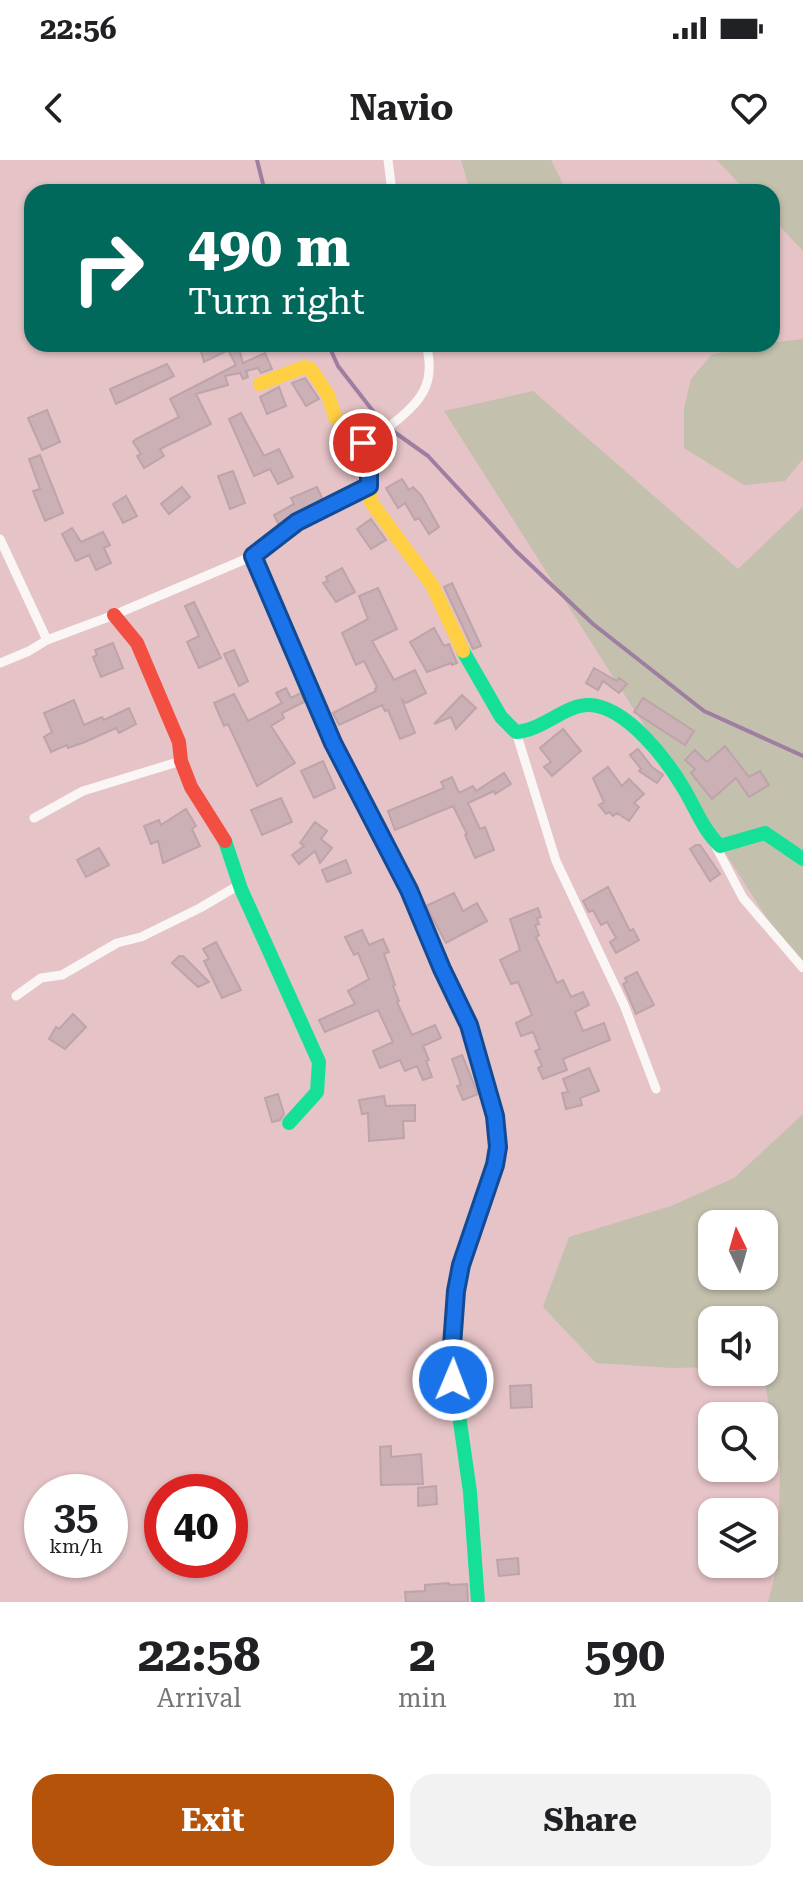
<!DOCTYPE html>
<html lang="en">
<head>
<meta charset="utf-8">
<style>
	:root { --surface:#fff; --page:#f2f2f2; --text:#202124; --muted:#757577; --accent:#b45309 }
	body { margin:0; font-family:"Roboto Serif",serif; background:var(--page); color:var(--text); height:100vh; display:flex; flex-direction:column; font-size:30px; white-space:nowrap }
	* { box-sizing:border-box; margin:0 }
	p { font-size:26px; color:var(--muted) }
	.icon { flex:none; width:44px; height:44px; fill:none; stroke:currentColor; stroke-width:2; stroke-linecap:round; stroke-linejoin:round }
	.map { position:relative; height:1442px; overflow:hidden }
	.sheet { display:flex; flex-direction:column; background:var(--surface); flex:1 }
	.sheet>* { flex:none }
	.banner { position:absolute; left:24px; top:24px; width:756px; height:168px; border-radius:24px; box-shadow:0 2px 6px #0004; background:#00695c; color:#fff; overflow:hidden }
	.needle { width:52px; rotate:355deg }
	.buttons { position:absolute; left:698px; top:1050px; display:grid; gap:16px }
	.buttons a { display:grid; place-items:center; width:80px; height:80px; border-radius:16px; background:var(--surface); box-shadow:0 2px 6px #0004; font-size:40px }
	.speed { position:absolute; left:24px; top:1314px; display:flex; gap:16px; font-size:40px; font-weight:700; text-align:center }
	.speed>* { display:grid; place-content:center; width:104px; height:104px; border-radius:50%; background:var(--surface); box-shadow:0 2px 6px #0004; line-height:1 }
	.speed small { font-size:20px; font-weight:400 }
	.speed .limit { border:12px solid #d22; background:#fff; color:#111 }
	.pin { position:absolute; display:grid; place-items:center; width:68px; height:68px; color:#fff; margin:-34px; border:4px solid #fff; border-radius:50%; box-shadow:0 2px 8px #0007 }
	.me { position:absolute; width:88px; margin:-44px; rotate:1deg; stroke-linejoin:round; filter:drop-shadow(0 0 6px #0008) }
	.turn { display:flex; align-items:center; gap:28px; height:168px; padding:0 32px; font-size:36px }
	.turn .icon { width:104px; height:104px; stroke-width:2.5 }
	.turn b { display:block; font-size:56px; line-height:68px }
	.eta { display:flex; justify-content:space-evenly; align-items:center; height:136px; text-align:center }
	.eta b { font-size:48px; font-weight:700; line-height:56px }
	.primary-button { display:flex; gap:16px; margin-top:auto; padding:16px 32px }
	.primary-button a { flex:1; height:92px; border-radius:24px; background:var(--accent); color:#fff; font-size:32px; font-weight:700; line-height:92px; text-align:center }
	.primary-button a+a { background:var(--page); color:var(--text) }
	.status { display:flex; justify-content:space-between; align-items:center; height:56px; padding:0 40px; background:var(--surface); direction:ltr }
	.status svg { height:22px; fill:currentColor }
	header { display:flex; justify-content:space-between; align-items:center; height:104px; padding:0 32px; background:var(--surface); font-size:36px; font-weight:700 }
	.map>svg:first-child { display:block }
</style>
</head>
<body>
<div class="status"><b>22:56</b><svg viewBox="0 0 49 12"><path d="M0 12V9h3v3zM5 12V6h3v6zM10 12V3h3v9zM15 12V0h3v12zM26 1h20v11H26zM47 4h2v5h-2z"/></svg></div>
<header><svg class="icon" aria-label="back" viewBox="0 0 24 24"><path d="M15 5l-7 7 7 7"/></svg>Navio<svg class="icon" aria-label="heart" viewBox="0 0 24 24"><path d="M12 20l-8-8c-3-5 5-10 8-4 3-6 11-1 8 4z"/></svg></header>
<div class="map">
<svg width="803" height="1442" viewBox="0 0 803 1442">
	<rect width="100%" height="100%" fill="#e5c3c6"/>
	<!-- green -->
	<path fill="#c3c0ad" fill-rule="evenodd" d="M461,0H551L567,32H467L468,24Z
		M717,0H803V91L772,58V32H747Z
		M803,179V299L785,321L744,325L684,288V248L691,219L711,195L757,184Z
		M533,231L738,409L803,347V815L444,251Z
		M803,954V1442H768L778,1403L780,1309L763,1212L764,1160H712V1207L672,1208L596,1203L543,1147L569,1077L671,1046L734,1018ZM764,1064V1116H712V1064Z"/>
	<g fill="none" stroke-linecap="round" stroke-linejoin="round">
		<!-- stream -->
		<path stroke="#9e7ea1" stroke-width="4" d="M257,0L265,32
			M328,184L338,206L383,264L428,296L516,391L593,464L704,551L803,596"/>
	</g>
	<!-- building -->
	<path fill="#cbb0b6" stroke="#bda4a9" stroke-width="2" d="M199,184H241L238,185L243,203L265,193L272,209L261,213L258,208L246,211L248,217L243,219L240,213L225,216L228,225L196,234L211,264L160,289L164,296L144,308L137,296L141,294L133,282L136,279L179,257L170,239L236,205L228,190L204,202Z
		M167,204L174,216L116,244L110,229Z
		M305,218L319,239L306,246L292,223Z
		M279,227L286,246L267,254L260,237Z
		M47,250L60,282L42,290L28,258Z
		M241,253L264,296L279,289L293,317L278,324L270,309L254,316L229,259Z
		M40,295L63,353L45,361L33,331L40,329L29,299Z
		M233,311L245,343L230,349L218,316Z
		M402,319L409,330L413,327L421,335L439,367L429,374L419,358L415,360L405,343L398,348L386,328Z
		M182,327L190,337L169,354L161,344Z
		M317,327L323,340L279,365L274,355L294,344L291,338Z
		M126,336L137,356L123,363L113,344Z
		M371,359L386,380L371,389L357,369Z
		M72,368L81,382L103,372L110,385L104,388L111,403L96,410L89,395L76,401L62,374Z
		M342,408L355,432L336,442L323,423L328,421L326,417Z
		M452,423L481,486L473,489L444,427Z
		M378,428L397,469L372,481L394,520L415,510L426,533L406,543L402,540L415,573L400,579L388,550L385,551L382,545L339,565L333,553L376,531L375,529L377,527L364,501L356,505L342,473L368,459L359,436Z
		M194,442L221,498L199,508L187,482L199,476L185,446Z
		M434,468L444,486L449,484L457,503L452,505L451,503L427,512L410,482Z
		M113,483L123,508L101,517L93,497L97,495L95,490Z
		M234,490L248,521L239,526L224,494Z
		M594,508L617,521L619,518L627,524L619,533L603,521L598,530L586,523Z
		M286,528L291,538L301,533L304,542L282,553L284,558L271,566L295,603L257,626L228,564L224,566L214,543L234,534L248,561L282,543L276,533Z
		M462,535L476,548L456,569L451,557L434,564Z
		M643,538L694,571L685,585L634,552Z
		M74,540L84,565L102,557L104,560L129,548L136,564L119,573L116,568L85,582L68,588L67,585L51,592L44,577L52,572L44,553Z
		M563,569L581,591L552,616L544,607L551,602L540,588Z
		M725,586L749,617L760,611L769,625L749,637L736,618L712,639L691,613L695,609L685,600L695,590L707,602Z
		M638,589L652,607L663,615L657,623L639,611L641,609L630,595Z
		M323,601L335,628L314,638L301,611Z
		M608,607L622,626L629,619L644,634L634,643L639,647L629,661L617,653L613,656L609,652L606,654L599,645L604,642L593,618Z
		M504,613L511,624L495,634L494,631L468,643L480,669L485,667L494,690L475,698L465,675L467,674L453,646L395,670L388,651L444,628L441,622L452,617L459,633L473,626L476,631Z
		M281,638L292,662L262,675L251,650Z
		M186,649L196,666L192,669L200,686L163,703L158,681L151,684L144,666L159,660L161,665Z
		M315,662L327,671L321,679L332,688L320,703L315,691L299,704L292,695L304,686L300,683Z
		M696,685H700L720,714L710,721L690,689Z
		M99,688L109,705L86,717L77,700Z
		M346,700L351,713L327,722L322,710Z
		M608,727L630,771L633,769L639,780L616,793L610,782L616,778L607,762L601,765L593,750L589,752L583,741Z
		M454,733L463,751L477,743L487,761L446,783L426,746Z
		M538,748L541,757L537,758L539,764L535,765L539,775L536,777L557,823L563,820L571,837L583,832L589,845L575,852L583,871L604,863L610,880L563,899L567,910L543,919L538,908L542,906L535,891L540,889L533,872L521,876L516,863L532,855L518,822L511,824L500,800L520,790L510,759Z
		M362,770L369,785L383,779L389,792L384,794L395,825L393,826L399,841L397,842L412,875L435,865L441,878L423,886L429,900L426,901L432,917L423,920L417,906L405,911L400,900L380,908L373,891L393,882L378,850L325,872L319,860L355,844L348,831L369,819L358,793L354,795L345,777Z
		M216,782L241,830L222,838L204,801L209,799L203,789Z
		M179,796H183L209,822L198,827L172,803Z
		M637,812L654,845L636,854L623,824L627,822L625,818Z
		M73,854L86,867L65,889L49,879L56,867L59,869Z
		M462,895L478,934L463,940L457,926L461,925L452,899Z
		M589,908L599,931L580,938L582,945L566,949L562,933L568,932L563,919Z
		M278,934L284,954L280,960L272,962L265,938Z
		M384,936L386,946L415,945V961H403L404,978L369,981L368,953L362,954L359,940Z
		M531,1225L532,1247L511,1248L510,1226Z
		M391,1286V1297L421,1294L423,1324L381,1325L380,1287Z
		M436,1326L437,1344L418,1346V1328Z
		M518,1398L519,1414L499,1416L497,1400Z
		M449,1423V1425L467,1424L468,1442H406L405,1432L425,1431V1425Z"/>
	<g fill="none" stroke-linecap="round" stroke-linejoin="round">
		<!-- street -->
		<path stroke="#fbf6f6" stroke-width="9" d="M388,0L392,32
			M363,283C375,281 381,274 390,266C420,242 437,225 426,184
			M0,379L47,480
			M0,503L29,491L47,480L114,455L253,396L297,362L369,326
			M516,572L556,701L624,845L656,929
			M34,658L83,631L181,601
			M713,681L743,738L803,808
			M16,836L41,818L62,815L117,783L141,777L200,748L239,725"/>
		<!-- fast -->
		<path stroke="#16e098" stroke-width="14" d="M253,396L333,583L409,730L469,865L495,956L498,987L495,1005L461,1105L456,1131L451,1199L470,1332L478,1442
			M463,491L501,557L516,572C544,570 565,544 590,545C627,547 667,600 684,629C696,649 703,670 720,686L765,673L803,699
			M225,681L241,729L319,902L317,932L289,963"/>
		<!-- slow -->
		<path stroke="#ffcf43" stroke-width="14" d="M260,224L304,207L311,209L328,235L335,257L363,283L369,303L371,342L432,425L463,491"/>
		<!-- jam -->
		<path stroke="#f24e42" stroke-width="14" d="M114,455L137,483L179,582L181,601L191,627L225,681"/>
	</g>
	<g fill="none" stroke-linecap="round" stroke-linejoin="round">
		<!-- route casing -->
		<g stroke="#114b97" stroke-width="20">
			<path id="route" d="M363,283L369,303V326L297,362L253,396L333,583L409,730L442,809L469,865L495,956L498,987L495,1005L461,1105L456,1131L451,1199L453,1220"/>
		</g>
		<!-- route -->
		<use href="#route" stroke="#1a73e8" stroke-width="14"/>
	</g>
</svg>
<div class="buttons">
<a><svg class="needle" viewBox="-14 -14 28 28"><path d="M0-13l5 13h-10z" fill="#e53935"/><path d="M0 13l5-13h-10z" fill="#757577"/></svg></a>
<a><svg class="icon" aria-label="sound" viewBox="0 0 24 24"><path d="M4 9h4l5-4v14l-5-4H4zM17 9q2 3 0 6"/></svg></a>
<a><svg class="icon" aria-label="search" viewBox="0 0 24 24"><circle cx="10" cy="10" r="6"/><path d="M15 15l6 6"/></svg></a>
<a><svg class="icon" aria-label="layers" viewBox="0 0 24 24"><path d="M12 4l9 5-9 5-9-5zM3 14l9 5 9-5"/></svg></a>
</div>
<div class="speed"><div>35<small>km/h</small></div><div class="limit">40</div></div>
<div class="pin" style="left:363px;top:283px;background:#d93025"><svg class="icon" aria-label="arrive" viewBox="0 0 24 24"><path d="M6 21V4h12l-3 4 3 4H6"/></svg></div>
<svg class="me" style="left:453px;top:1220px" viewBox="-20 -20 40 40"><circle r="17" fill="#1a73e8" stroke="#fff" stroke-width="3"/><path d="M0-11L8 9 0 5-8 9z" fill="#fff"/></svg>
<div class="banner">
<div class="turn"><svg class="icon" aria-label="right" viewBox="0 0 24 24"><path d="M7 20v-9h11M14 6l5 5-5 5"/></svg><div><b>490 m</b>Turn right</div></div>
</div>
</div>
<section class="sheet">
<div class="eta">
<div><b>22:58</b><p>Arrival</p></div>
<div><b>2</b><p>min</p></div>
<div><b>590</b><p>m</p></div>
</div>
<div class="primary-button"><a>Exit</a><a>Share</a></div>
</section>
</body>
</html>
